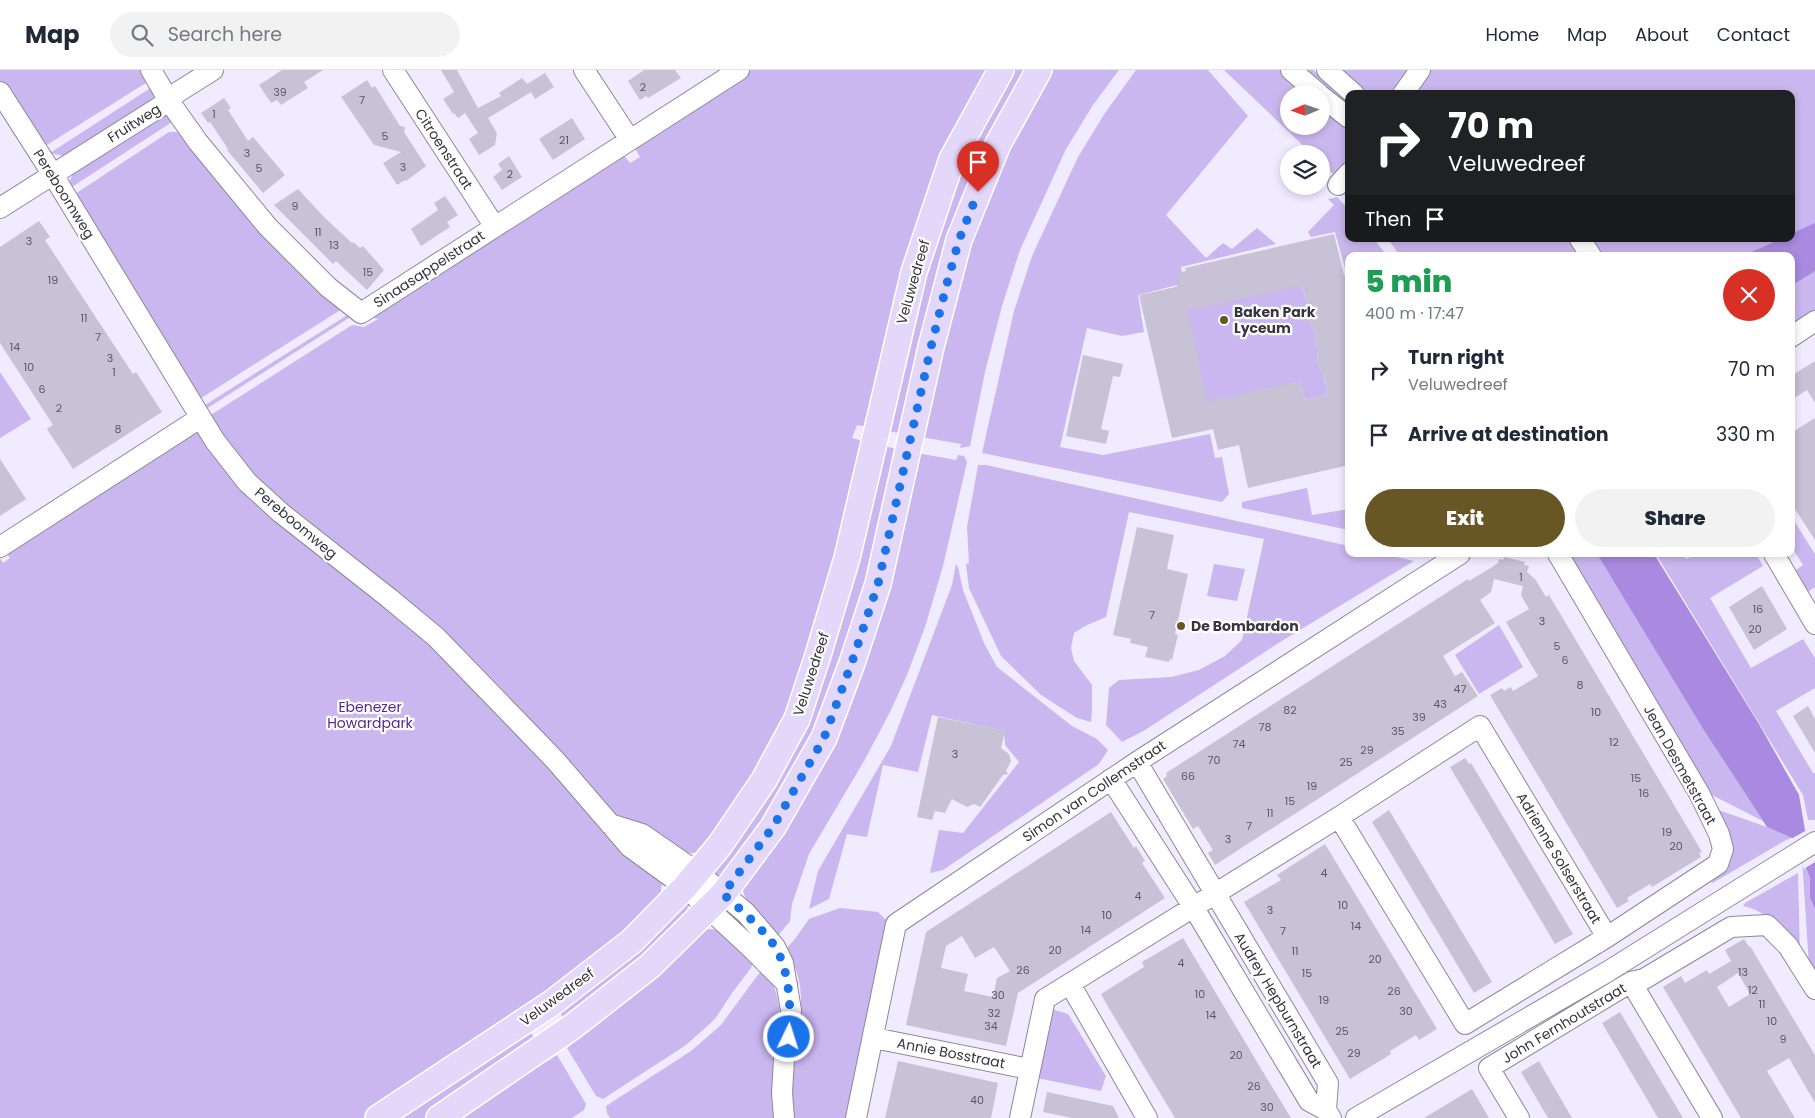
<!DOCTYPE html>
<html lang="en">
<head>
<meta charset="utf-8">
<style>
	:root { --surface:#fff; --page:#f2f2f3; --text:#1f2937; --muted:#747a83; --line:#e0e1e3; --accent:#685624 }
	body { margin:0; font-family:Poppins,sans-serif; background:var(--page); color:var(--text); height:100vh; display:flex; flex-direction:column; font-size:19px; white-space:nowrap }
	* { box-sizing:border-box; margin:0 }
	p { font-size:16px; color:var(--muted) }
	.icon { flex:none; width:28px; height:28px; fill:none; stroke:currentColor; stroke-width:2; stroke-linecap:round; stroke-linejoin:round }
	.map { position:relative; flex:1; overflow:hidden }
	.sheet { position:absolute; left:1345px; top:182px; width:450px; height:305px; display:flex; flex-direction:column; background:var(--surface); border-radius:10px; box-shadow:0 2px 8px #0003 }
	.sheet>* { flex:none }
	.top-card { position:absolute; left:1345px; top:20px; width:450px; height:152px; border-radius:10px; box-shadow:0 2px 8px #0003; background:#202124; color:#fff; overflow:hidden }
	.needle { width:32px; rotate:268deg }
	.tools { position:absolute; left:1280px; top:15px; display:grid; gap:10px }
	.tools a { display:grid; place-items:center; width:50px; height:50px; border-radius:50%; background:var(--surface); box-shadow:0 2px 8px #0003; font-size:25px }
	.pin { position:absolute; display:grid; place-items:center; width:42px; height:42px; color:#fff; margin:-51px -21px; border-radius:50% 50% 50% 0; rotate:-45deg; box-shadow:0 0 5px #0007 }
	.pin .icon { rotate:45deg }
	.me { position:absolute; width:55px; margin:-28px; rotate:4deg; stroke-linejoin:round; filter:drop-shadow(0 0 4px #0008) }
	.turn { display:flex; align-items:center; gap:18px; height:105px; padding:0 20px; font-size:22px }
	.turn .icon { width:65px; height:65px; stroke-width:2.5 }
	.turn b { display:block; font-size:35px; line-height:42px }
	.then { display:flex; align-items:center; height:48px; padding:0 20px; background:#0003; gap:10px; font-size:19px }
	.round { display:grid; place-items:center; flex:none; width:52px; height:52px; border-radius:26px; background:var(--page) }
	.headline { display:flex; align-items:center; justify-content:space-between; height:85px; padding:0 20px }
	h1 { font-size:30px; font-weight:800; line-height:38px; color:#1e9e55 }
	.action { display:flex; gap:10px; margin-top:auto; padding:10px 20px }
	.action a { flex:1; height:58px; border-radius:30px; background:var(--accent); color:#fff; font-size:20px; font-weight:800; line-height:58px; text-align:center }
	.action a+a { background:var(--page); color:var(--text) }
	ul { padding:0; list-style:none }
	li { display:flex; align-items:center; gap:15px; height:65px; padding:0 20px }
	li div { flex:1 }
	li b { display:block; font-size:19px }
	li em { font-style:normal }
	header { display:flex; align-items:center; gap:30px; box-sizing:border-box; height:70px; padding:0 25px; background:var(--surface); border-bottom:1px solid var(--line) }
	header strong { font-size:24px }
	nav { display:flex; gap:28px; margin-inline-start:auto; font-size:18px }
	.search { width:350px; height:45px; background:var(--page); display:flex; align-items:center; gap:12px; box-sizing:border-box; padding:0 18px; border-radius:28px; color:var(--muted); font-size:19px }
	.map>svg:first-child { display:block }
</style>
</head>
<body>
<header>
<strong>Map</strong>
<div class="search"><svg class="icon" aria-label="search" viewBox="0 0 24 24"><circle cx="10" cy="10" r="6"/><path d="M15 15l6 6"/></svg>Search here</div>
<nav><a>Home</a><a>Map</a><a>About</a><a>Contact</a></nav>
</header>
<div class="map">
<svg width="1815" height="1048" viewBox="0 0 1815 1048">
	<rect width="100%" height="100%" fill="#f1ebff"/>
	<!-- green -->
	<path fill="#cab7ef" d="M0,0H142L149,11L42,78L0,11Z
		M751,0H992L867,357L857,355L852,368L863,371L866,377L803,607L768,682L702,782L685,784L661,817V825L601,889L367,1048H0V488L3,493L10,488L5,482L182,366L184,371L187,368L186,363H191L192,365L210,355L206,348L352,255L364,257L378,249L366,246L622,83L630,93L640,87L633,75Z
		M1009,0H1024L995,52L959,132L949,176L899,363L889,361L898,296L952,113Z
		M1049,0H1119L1093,35L1066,79L1020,180L1002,236L985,302L970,376L960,378L961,374L921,367L935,283L992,106Z
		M1136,0H1208L1248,46L1166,145L1206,188L1223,173L1232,179L1257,158L1276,174L1181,197L1186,223L1302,215L1308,237L1307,249L1313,259L1318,281L1317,293L1323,303L1328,325L1305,330L1300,311L1206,338L1177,215L1138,225L1144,262L1122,266L1087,258L1060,377L1103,385L1210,364L1215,388L1222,387L1229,424L1222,432L982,383L1014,241L1032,186L1078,87L1105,43Z
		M1224,0H1280L1308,24H1289V56H1321V34L1349,54V88L1334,105L1321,93V84H1312Z
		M1299,0H1313L1349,31V40Z
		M1331,0H1409L1394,24H1360Z
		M1420,0H1815V243L1791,258V186H1400L1388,169H1791V24H1406Z
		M152,17L155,27L152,32L64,86L50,83Z
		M167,44L172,52L72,117L69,113L75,98Z
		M169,62H178L188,73C233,136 283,189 342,239L198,330L72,126Z
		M1337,127L1349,140V169H1374L1387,186H1349V201L1346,202L1335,162L1311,167L1308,162L1334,135L1328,129Z
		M349,244L352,246L206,339L202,337Z
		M0,302L31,349L0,368Z
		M884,376L897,379L868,517L835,620L786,723L721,810L714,804L739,770L773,717Z
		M917,383L956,390L958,385L964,386L967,392L943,496L925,557L907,605L889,644L864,691L809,784L792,834L790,851L777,867C761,850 746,840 742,815L780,759Z
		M978,395H986L1349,476V484H1383L1414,491L1280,572L1145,660L1122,672L1106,655L1109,618L1119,610L1171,607L1199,600L1225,586L1242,570L1264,469L1129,442L1106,547L1085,556L1074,563L1071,578L1074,591L1092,615V640L1091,652L1077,648L1041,625L1001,586L969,518L966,494L969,493L967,457Z
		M1307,418L1312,445L1349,439V460L1242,438V432Z
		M1791,446L1815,484V517L1806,523L1793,502L1803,495L1791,476Z
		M1568,484H1597L1703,659L1763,751L1704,721Z
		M1656,484H1683L1686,489L1696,484H1756L1763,496L1710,528L1751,598L1803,569L1815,588V618L1776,641L1813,703H1815V750H1808L1803,725Z
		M956,494L958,497L963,520L984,573L997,597L1072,656L1097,669L1108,680L1099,694L943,800L930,803L939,760L963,763L1019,692L1005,675L1004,661L932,645L918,702L883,695L867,767L847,764L829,829L809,839L818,801L891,676L952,515Z
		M1214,494L1245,499L1237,531L1207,526Z
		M1499,555L1523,597L1479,624L1455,585Z
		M1710,737L1767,757L1792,768L1786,770L1711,814L1726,789Z
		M1802,788L1810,808V828L1815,839V904L1809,896Z
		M1798,803L1800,885C1782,863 1773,843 1743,836L1745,833Z
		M689,832V835L680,853L564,950L558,938L676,836Z
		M840,838L878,842L889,853L847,1048H791C790,1039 789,1030 789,1021C790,973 818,924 785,880L795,869L809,849Z
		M708,859L720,860L754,891L751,898L732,923L715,949L686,975L603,1029L596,1026L567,978L639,922L698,864Z
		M760,902L767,903C790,935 779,1009 777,1048H610L607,1043L606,1036L691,981L721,955Z
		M1051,939L1068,944L1106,1006L1101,1021L1037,1008Z
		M529,960L536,970L427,1048H394Z
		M557,985L586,1034L584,1040L572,1048H453L545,988L548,991Z"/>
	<!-- water -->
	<path fill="#a98ae0" d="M1815,153V201L1791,216V186H1742L1781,169H1791V164Z
		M1597,484H1654L1759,654L1799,725L1805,760L1815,779V839L1810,828V808L1802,788L1792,768L1767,757L1703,659Z"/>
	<!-- pier -->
	<path fill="#f1ebff" d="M1807,760L1815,774V792L1804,799L1789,770Z"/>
	<!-- building -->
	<path fill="#c8c2d6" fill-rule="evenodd" d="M282,0H323L304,12L308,18L281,35L277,30L271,33L259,15Z
		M441,0H457L478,38L501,26L499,23L522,8L527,14L545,3L554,17L535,29L531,22L488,48L497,63L495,75L479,85L469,69L478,63L465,43L458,48L454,43L453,44L443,29L454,22Z
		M644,0H675L681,8L648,28L646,26L640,30L628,11Z
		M367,10L372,18L375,16L400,56L405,57L404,62L426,96L406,111L405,110L397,115L383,93L401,82L374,75L341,27Z
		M224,28L231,38L228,40L248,71L253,67L285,105L263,123L227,80L228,79L210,52L208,53L201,43Z
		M572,48L585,69L553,90L539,69Z
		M509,86L522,107L502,120L493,107L502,100L498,94Z
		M298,119L324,147L352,173L353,172L360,178L363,176L384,200L367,220L336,191L333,194L274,135Z
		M445,126L458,145L447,152L450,157L421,176L411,159L438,140L434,133Z
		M39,151L50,167L45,170L133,304L136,302L162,342L73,399L47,359L53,355L0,273V177Z
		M1334,164L1344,205L1349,204V395L1248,418L1239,375L1218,380L1213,359L1172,368L1139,225L1180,216L1177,203L1186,201L1185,198ZM1302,215L1308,237L1307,249L1313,259L1318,281L1317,293L1324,306L1328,325L1305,330L1300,311L1207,332L1187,241Z
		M1083,285L1123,294L1120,307L1113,306L1101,359L1109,361L1106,374L1066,366Z
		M1815,291V333L1807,320L1791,330V306Z
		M1815,348V470L1791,433V363Z
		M0,389L26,429L0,446Z
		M1137,457L1174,465L1167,499L1188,504L1175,564L1178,565L1172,590L1170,589L1169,592L1145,587L1148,577L1130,573L1131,569L1113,565Z
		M1504,487L1525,492L1524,495L1529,496L1527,502L1535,509L1546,527L1549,525L1702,782L1699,783L1701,787L1652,817L1650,814L1627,828L1629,831L1617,838L1490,625L1502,618L1504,621L1511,617L1513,621L1538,606L1506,552L1529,539L1521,525L1523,516L1494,509L1491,522L1480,530L1495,553L1443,586L1455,606L1462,602L1478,626L1215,795L1208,783L1213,780L1198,756L1193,759L1163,709L1167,706L1166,703L1468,509L1469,511L1492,497L1498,493L1499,489L1503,490Z
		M1762,516L1787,559L1754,580L1729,537Z
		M1808,636L1815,649V683L1793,646Z
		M938,647L1005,661L1001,678L1009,684L1011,691L1006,701L1008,704L1003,705L980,737L974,734L967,737L952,729L945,743L935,741L932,750L917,747Z
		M1465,688L1469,694L1471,693L1573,864L1555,874L1450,697Z
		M1389,740L1492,912L1474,923L1372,752Z
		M1111,742L1134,778L1136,776L1145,791L1142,793L1165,828L1018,923L1006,976L906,955L926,862ZM962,866L975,888L994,877L1010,901L997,908L993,927L964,921L968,904L941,898L946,876Z
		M1325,774L1437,959L1419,970L1416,965L1390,981L1391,984L1350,1009L1244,832L1281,810L1277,805Z
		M1183,868L1263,1002L1291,1048H1175L1107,935L1101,924L1144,897L1142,892Z
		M1744,869L1749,877L1750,876L1815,985V1033L1789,988L1767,1001L1795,1048H1741L1663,917L1681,906L1685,913L1707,900L1709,904L1731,891L1725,880ZM1738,903L1750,924L1729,937L1717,917Z
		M1620,942L1652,996L1683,1048H1658L1602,953Z
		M898,991L998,1013L991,1048H885Z
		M1539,991L1551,1012L1572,1048H1548L1521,1002Z
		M1472,1019L1489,1048H1424Z
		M1047,1022L1113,1036L1119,1048H1072L1043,1042Z"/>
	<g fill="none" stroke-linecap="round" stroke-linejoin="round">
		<!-- minor casing -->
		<g stroke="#8d889a" stroke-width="22">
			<path id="minor" d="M151,0L169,31L198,72L268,157L328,217L361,243L739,0
				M393,0L495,157
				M584,0L630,70
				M1291,0L1319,24
				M1327,0L1354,24
				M0,22L53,105L215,371L247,412L281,443L389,528L436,567L555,690L630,777L685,817L750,877L787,914
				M1403,24L1420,0
				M1321,26L1349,48
				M1338,115L1349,103
				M0,138L169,31L178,22L213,0
				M1580,169L1591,186
				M1791,267L1815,251
				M0,477L200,348
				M1558,484L1699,723L1719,764L1723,779L1718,794L1607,867
				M1774,484L1815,554
				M1137,692L1328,1013L1326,1040
				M1111,709L1194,838L1309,1031L1326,1040L1331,1048
				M610,754L642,764L697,802L746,843L775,877L783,893L791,940L789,967L784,989L782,1023L784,1048
				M1631,912L1644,909L1731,857L1767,855L1788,876L1815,919
				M1070,914L1147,1048
				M874,968L1029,999
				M856,1048L896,854L1137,692L1460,484
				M1020,1048L1045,929L1339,747L1480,656L1607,867L1465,954L1339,747
				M1356,1048L1607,902L1815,772
				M1519,1048L1489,998L1631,912L1712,1048"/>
		</g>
		<!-- major casing -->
		<g stroke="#fff" stroke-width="28">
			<path id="major" d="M378,1048L552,933L632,871L685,817L720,775L764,710L797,649L818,585L847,488L914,202L952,89L1001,0
				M439,1048L572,957L650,896L723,824L773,757L824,668L852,593L878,514L931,277L959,170L998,74L1039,0"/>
		</g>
		<!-- minor -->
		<use href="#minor" stroke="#fff" stroke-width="20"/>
		<!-- major -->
		<use href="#major" stroke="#e3d7fa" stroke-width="25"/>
	</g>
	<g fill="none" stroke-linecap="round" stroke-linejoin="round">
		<!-- route -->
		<path stroke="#1a73e8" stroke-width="9" stroke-dasharray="0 16.2" d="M789,967C791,938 790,905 777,880C766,861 739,838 723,824L773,757L824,668L852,592L878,514L931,277L946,217L959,170L978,122"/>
	</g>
	<!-- markers -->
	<g fill="#685624" stroke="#fff" stroke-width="2">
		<circle cx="1224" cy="250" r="5"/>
		<circle cx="1181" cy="556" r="5"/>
	</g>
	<g text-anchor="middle" stroke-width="4.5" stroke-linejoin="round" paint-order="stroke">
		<!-- number labels -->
		<g font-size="11" fill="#5b5863">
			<text x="643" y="21">2</text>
			<text x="280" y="26">39</text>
			<text x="362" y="34">7</text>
			<text x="214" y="48">1</text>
			<text x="385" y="70">5</text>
			<text x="564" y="74">21</text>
			<text x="247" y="87">3</text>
			<text x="403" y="101">3</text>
			<text x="259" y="102">5</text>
			<text x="510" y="108">2</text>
			<text x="295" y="140">9</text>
			<text x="318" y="166">11</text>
			<text x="29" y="175">3</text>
			<text x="334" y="179">13</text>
			<text x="368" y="206">15</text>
			<text x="53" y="214">19</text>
			<text x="84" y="252">11</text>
			<text x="98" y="271">7</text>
			<text x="15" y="281">14</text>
			<text x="110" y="292">3</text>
			<text x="29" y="301">10</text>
			<text x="114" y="306">1</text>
			<text x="42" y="323">6</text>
			<text x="59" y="342">2</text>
			<text x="118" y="363">8</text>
			<text x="1521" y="511">1</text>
			<text x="1758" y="543">16</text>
			<text x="1152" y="549">7</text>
			<text x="1542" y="555">3</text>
			<text x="1755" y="563">20</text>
			<text x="1557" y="580">5</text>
			<text x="1565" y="594">6</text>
			<text x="1580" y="619">8</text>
			<text x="1460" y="623">47</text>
			<text x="1440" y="638">43</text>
			<text x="1290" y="644">82</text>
			<text x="1596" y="646">10</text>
			<text x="1419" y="651">39</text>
			<text x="1265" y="661">78</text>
			<text x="1398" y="665">35</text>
			<text x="1614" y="676">12</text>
			<text x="1239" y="678">74</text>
			<text x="1367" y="684">29</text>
			<text x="955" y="688">3</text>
			<text x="1214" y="694">70</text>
			<text x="1346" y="696">25</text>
			<text x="1188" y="710">66</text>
			<text x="1636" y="712">15</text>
			<text x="1312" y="720">19</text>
			<text x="1644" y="727">16</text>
			<text x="1290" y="735">15</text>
			<text x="1270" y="747">11</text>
			<text x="1249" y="760">7</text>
			<text x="1667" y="766">19</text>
			<text x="1228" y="773">3</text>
			<text x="1676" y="780">20</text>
			<text x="1324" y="807">4</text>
			<text x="1138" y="830">4</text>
			<text x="1343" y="839">10</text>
			<text x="1270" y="844">3</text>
			<text x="1107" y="849">10</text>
			<text x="1356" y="860">14</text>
			<text x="1086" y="864">14</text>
			<text x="1283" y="865">7</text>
			<text x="1055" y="884">20</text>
			<text x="1295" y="885">11</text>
			<text x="1375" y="893">20</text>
			<text x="1181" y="897">4</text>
			<text x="1023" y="904">26</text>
			<text x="1743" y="906">13</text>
			<text x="1307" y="907">15</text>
			<text x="1753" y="924">12</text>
			<text x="1394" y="925">26</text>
			<text x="1200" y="928">10</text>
			<text x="998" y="929">30</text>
			<text x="1324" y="934">19</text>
			<text x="1762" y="938">11</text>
			<text x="1406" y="945">30</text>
			<text x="994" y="947">32</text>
			<text x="1211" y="949">14</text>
			<text x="1772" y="955">10</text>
			<text x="991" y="960">34</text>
			<text x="1342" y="965">25</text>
			<text x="1783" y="973">9</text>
			<text x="1354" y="987">29</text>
			<text x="1236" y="989">20</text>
			<text x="1254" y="1020">26</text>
			<text x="977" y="1034">40</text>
			<text x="1267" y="1041">30</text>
		</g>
		<!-- street labels -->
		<g font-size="14" fill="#37353d" stroke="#fff">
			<text transform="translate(134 53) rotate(-32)" y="5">Fruitweg</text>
			<text transform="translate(444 79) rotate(57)" y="5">Citroenstraat</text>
			<text transform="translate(64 124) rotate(58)" y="5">Pereboomweg</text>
			<text transform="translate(429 199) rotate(-33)" y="5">Sinaasappelstraat</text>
			<text transform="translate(913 212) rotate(-74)" y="5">Veluwedreef</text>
			<text transform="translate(296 453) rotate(40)" y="5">Pereboomweg</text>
			<text transform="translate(811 604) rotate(-72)" y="5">Veluwedreef</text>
			<text transform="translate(1680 695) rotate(61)" y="5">Jean Desmetstraat</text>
			<text transform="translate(1094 721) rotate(-34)" y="5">Simon van Collemstraat</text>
			<text transform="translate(1559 788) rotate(59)" y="5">Adrienne Solserstraat</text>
			<text transform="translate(557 927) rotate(-36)" y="5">Veluwedreef</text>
			<text transform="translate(1278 930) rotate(59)" y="5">Audrey Hepburnstraat</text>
			<text transform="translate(1564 953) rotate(-31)" y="5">John Fernhoutstraat</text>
			<text transform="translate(951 983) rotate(11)" y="5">Annie Bosstraat</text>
		</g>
		<!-- poi labels -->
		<g font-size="14" font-weight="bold" fill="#37353d" stroke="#fff" text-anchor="start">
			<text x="1234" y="247">Baken Park<tspan x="1234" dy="16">Lyceum</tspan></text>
			<text x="1191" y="561">De Bombardon</text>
		</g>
		<!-- park labels -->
		<g font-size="14" fill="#57298e" stroke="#fff">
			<text x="370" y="642">Ebenezer<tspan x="370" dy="16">Howardpark</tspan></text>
		</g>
	</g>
</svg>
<div class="tools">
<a><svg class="needle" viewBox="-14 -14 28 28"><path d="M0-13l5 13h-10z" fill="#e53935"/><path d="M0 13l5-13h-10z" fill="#747a83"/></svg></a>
<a><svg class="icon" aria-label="layers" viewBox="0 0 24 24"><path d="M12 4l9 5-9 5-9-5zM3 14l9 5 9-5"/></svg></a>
</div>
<div class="pin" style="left:978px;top:122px;background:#d93025"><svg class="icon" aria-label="arrive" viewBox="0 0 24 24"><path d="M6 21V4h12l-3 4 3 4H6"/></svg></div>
<svg class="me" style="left:789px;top:967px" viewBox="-20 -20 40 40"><circle r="17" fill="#1a73e8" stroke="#fff" stroke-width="3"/><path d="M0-11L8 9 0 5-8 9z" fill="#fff"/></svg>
<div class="top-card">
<div class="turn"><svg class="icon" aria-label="right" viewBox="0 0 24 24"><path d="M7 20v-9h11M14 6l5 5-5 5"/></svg><div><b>70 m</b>Veluwedreef</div></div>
<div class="then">Then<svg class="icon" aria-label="arrive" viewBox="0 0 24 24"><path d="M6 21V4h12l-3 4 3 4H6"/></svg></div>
</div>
<section class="sheet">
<div class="headline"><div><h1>5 min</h1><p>400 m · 17:47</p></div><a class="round" style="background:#d93025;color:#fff"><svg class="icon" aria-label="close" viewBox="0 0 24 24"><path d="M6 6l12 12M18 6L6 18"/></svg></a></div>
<ul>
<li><svg class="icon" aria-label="right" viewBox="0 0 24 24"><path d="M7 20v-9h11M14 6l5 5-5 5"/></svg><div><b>Turn right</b><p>Veluwedreef</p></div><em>70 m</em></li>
<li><svg class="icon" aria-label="arrive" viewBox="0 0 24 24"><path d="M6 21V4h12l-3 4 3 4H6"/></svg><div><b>Arrive at destination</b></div><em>330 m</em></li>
</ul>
<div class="action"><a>Exit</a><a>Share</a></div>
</section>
</div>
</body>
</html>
